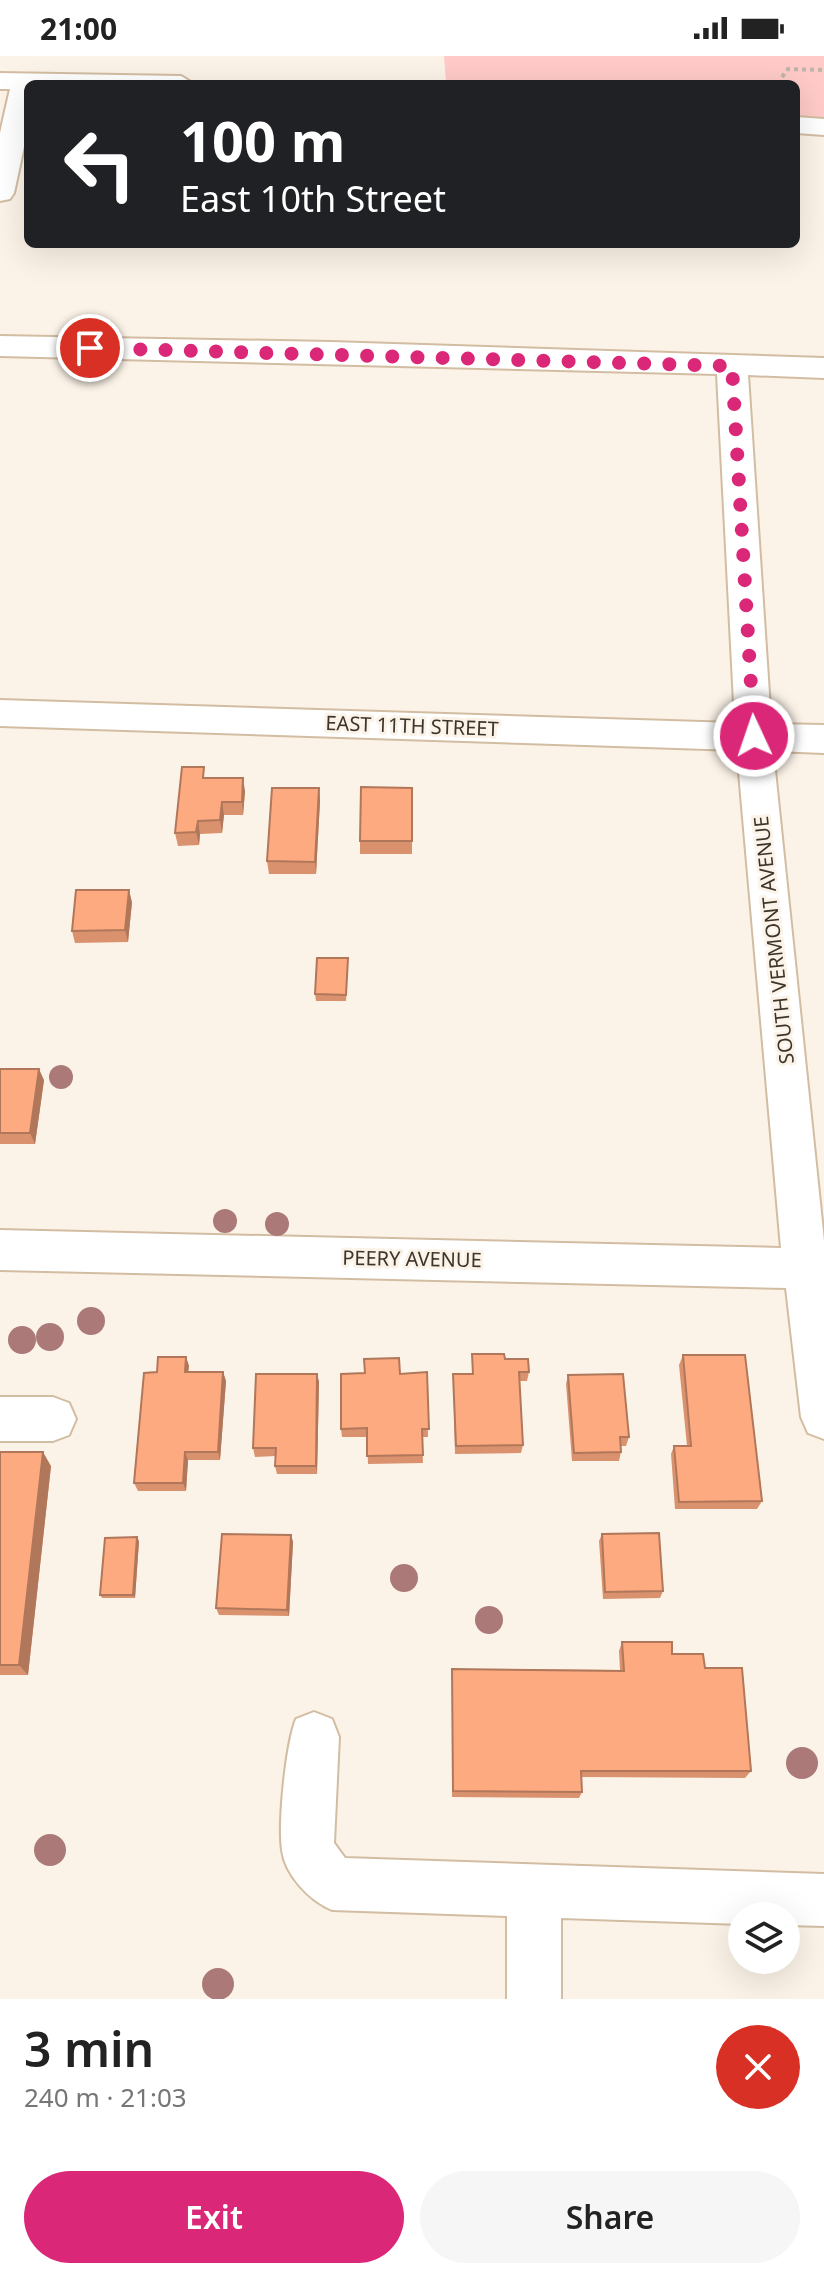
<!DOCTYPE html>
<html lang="en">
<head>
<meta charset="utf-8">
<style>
	:root { --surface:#fff; --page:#f6f6f6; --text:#222; --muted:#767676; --accent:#db2777 }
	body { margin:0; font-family:"Noto Sans",sans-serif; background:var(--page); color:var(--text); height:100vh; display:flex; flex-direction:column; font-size:30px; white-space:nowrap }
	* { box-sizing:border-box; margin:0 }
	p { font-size:26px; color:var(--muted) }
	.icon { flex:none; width:44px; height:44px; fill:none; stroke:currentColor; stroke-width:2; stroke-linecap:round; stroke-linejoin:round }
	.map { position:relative; height:1943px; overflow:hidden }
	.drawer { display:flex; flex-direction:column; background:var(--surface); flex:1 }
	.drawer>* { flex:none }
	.top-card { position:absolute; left:24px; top:24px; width:776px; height:168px; border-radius:12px; box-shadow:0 8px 32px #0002; background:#202124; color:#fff; overflow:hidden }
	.fabs { position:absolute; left:728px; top:1846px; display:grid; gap:16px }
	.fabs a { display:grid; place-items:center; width:72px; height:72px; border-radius:50%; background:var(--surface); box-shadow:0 8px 32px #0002; font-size:40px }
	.pin { position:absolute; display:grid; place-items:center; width:68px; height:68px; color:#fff; margin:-34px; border:4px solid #fff; border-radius:50%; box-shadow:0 2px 8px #0007 }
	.me { position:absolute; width:88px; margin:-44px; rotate:357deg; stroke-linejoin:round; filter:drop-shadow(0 0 6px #0008) }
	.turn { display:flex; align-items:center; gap:28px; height:168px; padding:0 24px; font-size:36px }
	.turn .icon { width:104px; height:104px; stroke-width:2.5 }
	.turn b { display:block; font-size:56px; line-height:68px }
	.round { display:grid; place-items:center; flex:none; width:84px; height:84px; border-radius:42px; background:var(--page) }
	.summary { display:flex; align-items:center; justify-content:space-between; height:136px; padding:0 24px }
	h1 { font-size:48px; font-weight:600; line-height:60px }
	.button { display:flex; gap:16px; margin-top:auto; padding:16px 24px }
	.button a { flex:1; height:92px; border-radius:48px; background:var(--accent); color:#fff; font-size:32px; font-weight:600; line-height:92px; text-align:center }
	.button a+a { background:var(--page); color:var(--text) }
	.status { display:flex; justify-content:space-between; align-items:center; height:56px; padding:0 40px; background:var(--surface); direction:ltr }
	.status svg { height:22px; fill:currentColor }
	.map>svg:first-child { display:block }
</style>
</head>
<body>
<div class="status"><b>21:00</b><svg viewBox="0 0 49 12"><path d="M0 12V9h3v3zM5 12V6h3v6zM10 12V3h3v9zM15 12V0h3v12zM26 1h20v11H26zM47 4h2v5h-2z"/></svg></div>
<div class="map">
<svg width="824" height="1943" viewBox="0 0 824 1943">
	<rect width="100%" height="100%" fill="#fcf3e8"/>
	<!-- green -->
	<path fill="#ffcac8" d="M444,0H824V65L796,64V28L446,26Z"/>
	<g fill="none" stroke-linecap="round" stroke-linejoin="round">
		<!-- minor casing -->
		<g stroke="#d2bda2" stroke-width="4">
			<path id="minor" d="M0,17L181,20L194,28H28V72L14,137L10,143L0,145V77L10,33H0Z
				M796,61L824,63V79L796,77Z
				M0,280L331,286L824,302V322L748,319L771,668L824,669V697L773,695L824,1185V1383L808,1377L801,1361L786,1232L0,1214V1174L781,1192L737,694L0,670V644L735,667L717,318L0,300Z
				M0,1341H53L69,1347L76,1363L69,1379L53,1385H0Z
				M314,1656L332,1663L339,1681L334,1787L345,1802L824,1818V1870L786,1869V1860H742V1868L561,1862V1943H507V1860L332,1854C310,1845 285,1819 282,1794C278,1766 286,1688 296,1663Z"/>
		</g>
		<!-- path -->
		<path stroke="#beb5aa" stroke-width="4" stroke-dasharray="4 4" stroke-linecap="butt" d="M782,21L788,13L824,14"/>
		<!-- minor -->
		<use href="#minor" fill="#fff" fill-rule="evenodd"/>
	</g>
	<!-- trees -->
	<g fill="#aa7978">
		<circle cx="61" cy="1021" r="12"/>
		<circle cx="225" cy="1165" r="12"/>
		<circle cx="277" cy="1168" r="12"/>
		<circle cx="91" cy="1265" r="14"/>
		<circle cx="50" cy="1281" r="14"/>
		<circle cx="22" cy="1284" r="14"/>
		<circle cx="404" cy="1522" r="14"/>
		<circle cx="489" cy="1564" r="14"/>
		<circle cx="802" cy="1707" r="16"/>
		<circle cx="50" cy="1794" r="16"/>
		<circle cx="218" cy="1928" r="16"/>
	</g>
	<!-- wall -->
	<path fill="#da926e" d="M206,722L245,735L243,759H224L222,777L200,778L199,789L178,790L175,777Z
		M319,732L320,745L316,818H269L267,805Z
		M412,732V798H360V785Z
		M132,846L128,886L75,887L72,875Z
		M348,908L346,945H316L315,938Z
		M0,1013L44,1024L35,1088H0Z
		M472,1298L505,1303L529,1316L527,1325H519L523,1389L521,1397L455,1398L453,1318H472Z
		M683,1299L762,1445L757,1453H675L671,1398L674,1390H687L679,1309Z
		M186,1301L189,1310L188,1316H223L226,1325L220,1404H188L186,1435H138L134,1427L157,1316Z
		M427,1316L428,1381H422L423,1407L368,1408L367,1381H342L341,1373L400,1318Z
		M317,1318L319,1326L317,1418H277L275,1410L276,1400L255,1401L253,1392Z
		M568,1319L629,1381L626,1390H621V1396L619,1405H572L566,1328Z
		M0,1396L51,1410L28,1619H0Z
		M602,1478L663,1535L660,1542L603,1543L599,1485Z
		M291,1479L293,1486L289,1560L219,1559L216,1552Z
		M139,1485L135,1542H102L100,1539Z
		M622,1586L672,1598L705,1612L751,1715L745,1722L581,1721L582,1736L579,1742L452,1741V1613L620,1614L619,1595Z"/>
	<!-- shaded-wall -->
	<path fill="#b1775a" d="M243,722L245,735L243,759L242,746Z
		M319,732L320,745L316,818L315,806Z
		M222,746L224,759L222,777L220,764Z
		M198,765L200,778L199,789L196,776Z
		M129,834L132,846L128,886L125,874Z
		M39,1013L44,1024L35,1088L30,1077Z
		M186,1301L189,1310L187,1325L185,1316Z
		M223,1316L226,1325L220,1404L218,1396Z
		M317,1318L319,1326L317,1418L316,1410Z
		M43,1396L51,1410L28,1619L19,1609Z
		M185,1396L188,1404L186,1435L183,1427Z
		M291,1479L293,1486L289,1560L287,1554Z
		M137,1481L139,1485L135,1542L133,1539Z"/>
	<!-- building -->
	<path fill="#fdaa80" stroke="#b1775a" stroke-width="2" d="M182,711H204L203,722H243L242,746H222L220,764L198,765L196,776L175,777Z
		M361,731L412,732V785H360Z
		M272,732H319L315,806L267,805Z
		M76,834H129L125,874L72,875Z
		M317,902H348L346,939L315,938Z
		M0,1013H39L30,1077H0Z
		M472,1298H504L505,1303H528L529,1316H519L523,1389L456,1390L453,1318H473Z
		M683,1299H745L762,1445L679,1446L674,1390H691Z
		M158,1301H186L185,1316H223L218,1396H185L183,1427H134L144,1317L157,1316Z
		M399,1302L400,1318L427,1316L429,1373H422L423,1399L367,1400V1372L341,1373V1318L365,1317L364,1303Z
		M256,1318H317L316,1410H275L276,1392H253Z
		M623,1318L629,1381H620L621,1396L574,1397L568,1319Z
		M0,1396H43L19,1609H0Z
		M659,1477L663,1535L605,1536L602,1478Z
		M222,1478L291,1479L287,1554L216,1552Z
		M137,1481L133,1539H100L105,1482Z
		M622,1586H672V1598H703L705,1612H742L751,1715H581L582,1736L453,1735L452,1613L624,1615Z"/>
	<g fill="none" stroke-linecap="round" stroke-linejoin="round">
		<!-- route -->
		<path stroke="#db2777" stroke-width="14" stroke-dasharray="0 25.2" d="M90,292L732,310L754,680"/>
	</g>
	<g text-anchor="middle" stroke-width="6" stroke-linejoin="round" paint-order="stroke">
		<!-- street labels -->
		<g font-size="20" fill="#3e352a" stroke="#fcf3e8">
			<text transform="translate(412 670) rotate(2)" y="7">EAST 11TH STREET</text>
			<text transform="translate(774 884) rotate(-96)" y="7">SOUTH VERMONT AVENUE</text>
			<text transform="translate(412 1203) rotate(1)" y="7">PEERY AVENUE</text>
		</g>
	</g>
</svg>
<div class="fabs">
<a><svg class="icon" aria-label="layers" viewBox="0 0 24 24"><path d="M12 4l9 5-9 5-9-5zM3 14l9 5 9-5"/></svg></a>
</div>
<div class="pin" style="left:90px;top:292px;background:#d93025"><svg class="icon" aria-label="arrive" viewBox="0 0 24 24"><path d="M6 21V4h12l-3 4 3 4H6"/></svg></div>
<svg class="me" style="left:754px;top:680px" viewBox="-20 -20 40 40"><circle r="17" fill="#db2777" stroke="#fff" stroke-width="3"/><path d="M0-11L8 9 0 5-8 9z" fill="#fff"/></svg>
<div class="top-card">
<div class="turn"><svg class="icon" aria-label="left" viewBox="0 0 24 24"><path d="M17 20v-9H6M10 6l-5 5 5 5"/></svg><div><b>100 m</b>East 10th Street</div></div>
</div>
</div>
<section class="drawer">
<div class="summary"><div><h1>3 min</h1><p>240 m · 21:03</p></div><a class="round" style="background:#d93025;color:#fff"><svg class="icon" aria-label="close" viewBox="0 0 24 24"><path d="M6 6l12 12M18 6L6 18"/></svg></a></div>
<div class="button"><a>Exit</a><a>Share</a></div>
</section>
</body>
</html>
